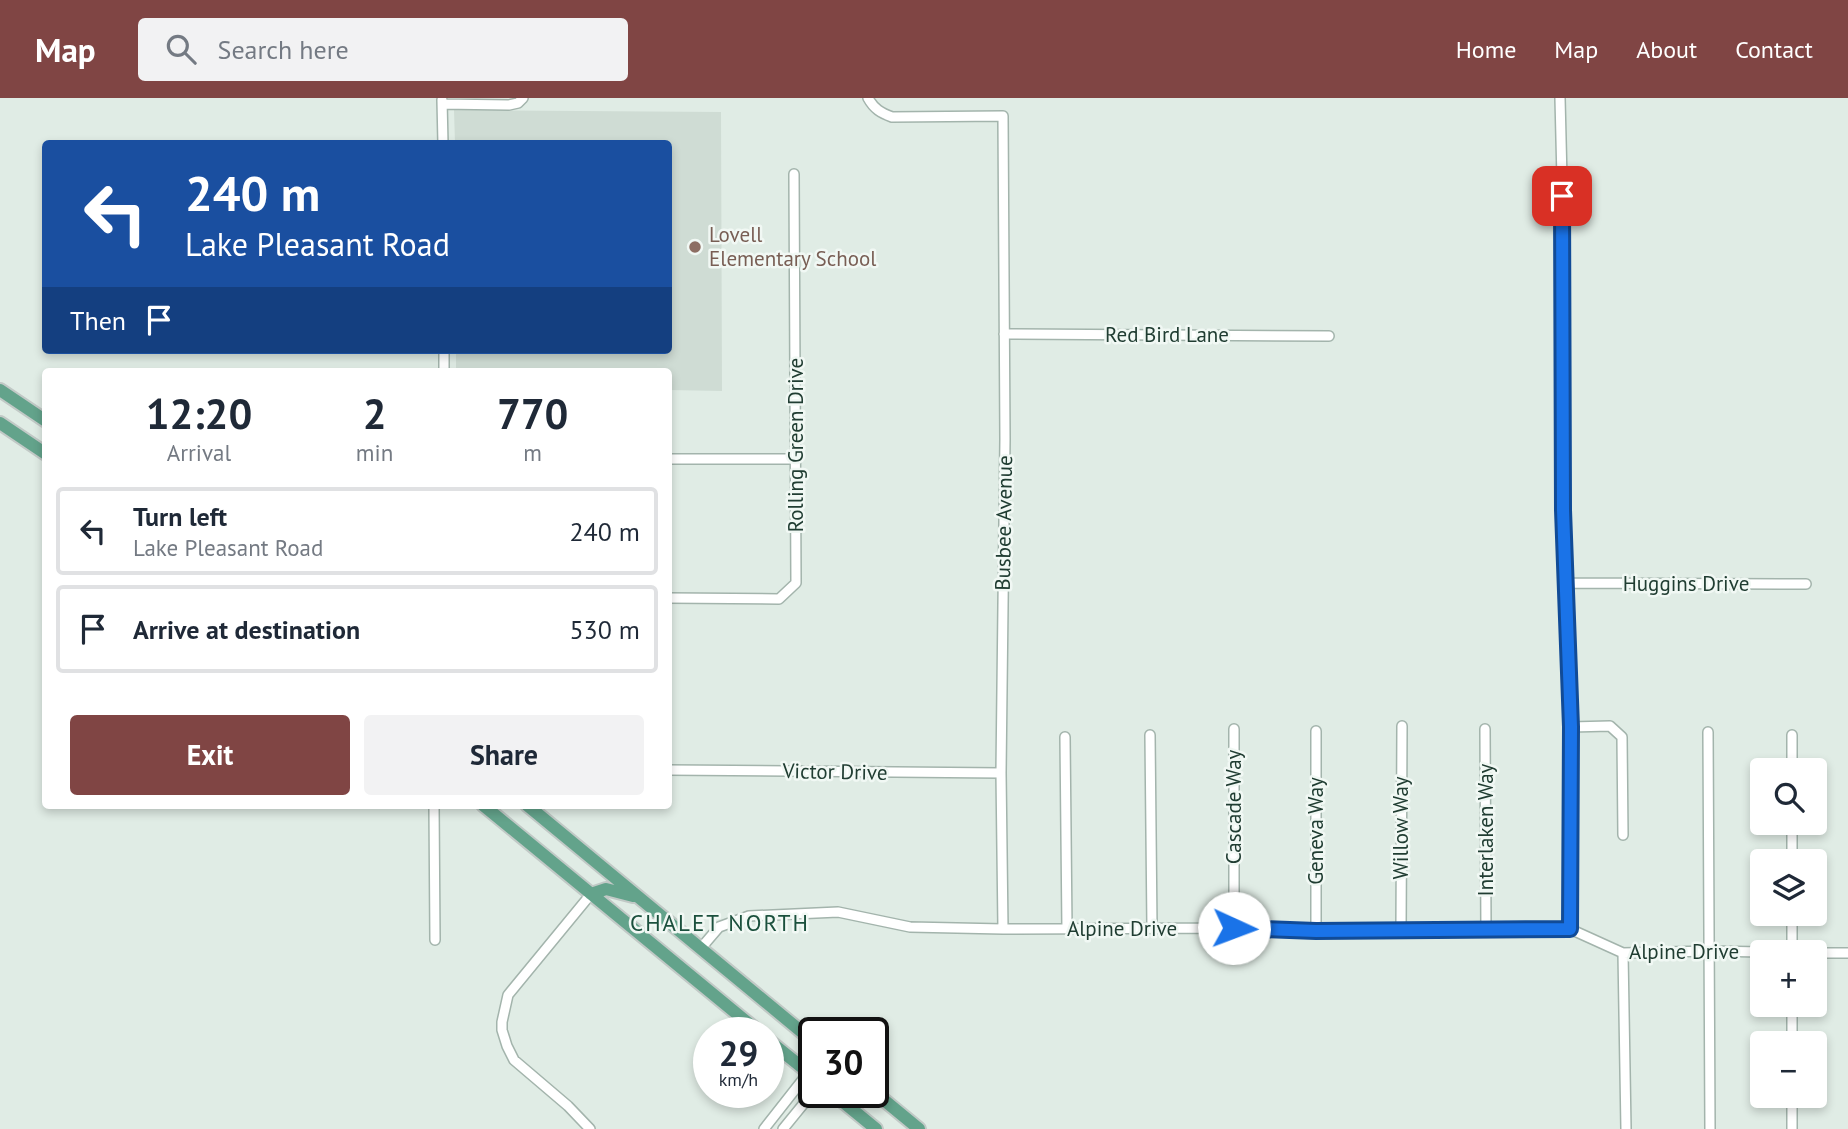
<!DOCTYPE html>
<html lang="en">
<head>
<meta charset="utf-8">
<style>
	:root { --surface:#fff; --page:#f2f2f3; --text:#1f2937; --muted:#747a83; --line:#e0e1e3; --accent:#804544 }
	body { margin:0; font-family:"PT Sans",sans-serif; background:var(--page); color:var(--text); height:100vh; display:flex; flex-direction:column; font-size:26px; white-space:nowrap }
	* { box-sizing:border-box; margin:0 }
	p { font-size:23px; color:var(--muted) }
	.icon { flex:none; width:38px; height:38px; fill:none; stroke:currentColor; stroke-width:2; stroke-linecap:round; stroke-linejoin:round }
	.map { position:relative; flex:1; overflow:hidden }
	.sheet { position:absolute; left:42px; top:270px; width:630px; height:441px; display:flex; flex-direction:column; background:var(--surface); border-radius:7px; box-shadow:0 4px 10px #0003 }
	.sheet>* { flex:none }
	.banner { position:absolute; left:42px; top:42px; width:630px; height:214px; border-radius:7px; box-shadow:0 4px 10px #0003; background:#1a4fa0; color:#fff; overflow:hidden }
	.tools { position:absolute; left:1750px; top:660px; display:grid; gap:14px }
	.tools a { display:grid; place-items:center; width:77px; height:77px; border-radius:7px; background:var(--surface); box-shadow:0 4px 10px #0003; font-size:35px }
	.speed { position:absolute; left:693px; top:919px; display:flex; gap:14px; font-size:35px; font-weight:700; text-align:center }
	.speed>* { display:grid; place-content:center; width:91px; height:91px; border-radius:50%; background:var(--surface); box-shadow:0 4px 10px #0003; line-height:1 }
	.speed small { font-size:18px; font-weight:400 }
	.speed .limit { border:4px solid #111; border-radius:10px; background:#fff; color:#111 }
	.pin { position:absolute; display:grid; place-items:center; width:60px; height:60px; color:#fff; margin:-30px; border-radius:14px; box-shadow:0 4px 10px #0006 }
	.me { position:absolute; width:77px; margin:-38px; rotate:92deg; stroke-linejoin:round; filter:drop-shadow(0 0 5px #0008) }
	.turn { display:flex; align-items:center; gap:24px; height:147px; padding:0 28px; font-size:32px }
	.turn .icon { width:91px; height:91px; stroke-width:2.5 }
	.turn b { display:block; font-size:49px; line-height:60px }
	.then { display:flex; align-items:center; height:66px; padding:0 28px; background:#0003; gap:14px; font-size:26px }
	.eta { display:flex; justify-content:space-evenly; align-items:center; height:119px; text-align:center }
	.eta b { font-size:42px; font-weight:700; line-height:49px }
	.button { display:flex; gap:14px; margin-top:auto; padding:14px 28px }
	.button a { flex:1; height:80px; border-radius:7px; background:var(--accent); color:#fff; font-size:28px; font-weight:700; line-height:80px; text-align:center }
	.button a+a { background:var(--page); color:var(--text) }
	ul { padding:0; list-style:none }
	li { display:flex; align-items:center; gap:21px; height:88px; margin:0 14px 10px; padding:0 14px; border:4px solid var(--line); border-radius:7px }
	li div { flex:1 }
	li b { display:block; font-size:26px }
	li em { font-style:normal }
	header { display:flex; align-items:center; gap:42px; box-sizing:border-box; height:98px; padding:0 35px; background:var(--accent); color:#fff }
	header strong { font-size:33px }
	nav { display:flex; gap:38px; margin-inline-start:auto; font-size:24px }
	.search { width:490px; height:63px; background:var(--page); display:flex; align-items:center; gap:18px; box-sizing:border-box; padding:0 24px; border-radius:7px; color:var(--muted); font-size:26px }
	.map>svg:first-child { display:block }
</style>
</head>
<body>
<header>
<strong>Map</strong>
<div class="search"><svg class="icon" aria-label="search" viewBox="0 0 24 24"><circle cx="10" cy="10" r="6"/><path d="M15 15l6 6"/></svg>Search here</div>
<nav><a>Home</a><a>Map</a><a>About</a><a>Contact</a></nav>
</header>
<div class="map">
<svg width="1848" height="1031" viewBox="0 0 1848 1031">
	<rect width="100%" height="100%" fill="#e0ece5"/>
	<!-- built -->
	<path fill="#cfdcd4" d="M454,12L721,14L722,293L669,292L668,273H456V252H668V46L455,45Z"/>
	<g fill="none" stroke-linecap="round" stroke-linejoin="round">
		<!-- minor casing -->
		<g stroke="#a3b4ac" stroke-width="12">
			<path id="minor" d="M868,0C874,11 881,15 892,19L1003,18L1005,341L1001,675L1003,831
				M1560,0L1563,122V412L1571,629L1570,831
				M442,2L443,46
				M442,6L509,7L518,5L523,0
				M1004,236L1329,238
				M444,252V273
				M668,361H796
				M1565,485L1806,486
				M668,500L779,501L796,485L794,76
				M1571,629L1610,628L1622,639L1623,737
				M1485,631L1486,833
				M1708,634L1710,1031
				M1150,637L1152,830
				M1065,639L1067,831
				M668,672L1001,675
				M1792,672V637
				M434,707L435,842
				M1792,763V724
				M1234,830V631
				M1316,833V633
				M1401,833L1402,628
				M701,850L719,829L749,818L838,814L910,829L1003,831L1234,830L1316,833L1570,831L1623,855L1710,853L1762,854
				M1792,854V816
				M1623,855L1626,1031
				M1815,855H1848
				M1792,906V945
				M1792,998V1031
				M590,1031L568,1008L514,962L507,948L502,932V924L508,897L591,796
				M764,1031L808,975
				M783,1031L814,993"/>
		</g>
		<!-- major casing -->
		<g stroke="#c1c9c6" stroke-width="16">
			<path id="major" d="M0,292L46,323
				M0,325L46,356
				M483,707L759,934
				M527,707L814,944
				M591,796L606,791L633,798
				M768,942L814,979
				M873,993L919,1031
				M831,994L876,1031"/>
		</g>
		<!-- minor -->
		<use href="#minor" stroke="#fff" stroke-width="9"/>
		<!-- major -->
		<use href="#major" stroke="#63a38b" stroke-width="12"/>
	</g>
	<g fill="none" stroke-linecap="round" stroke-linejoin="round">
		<!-- route casing -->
		<g stroke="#114b97" stroke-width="18">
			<path id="route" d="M1234,830L1316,833L1570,831L1571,629L1563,412L1562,98"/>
		</g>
		<!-- route -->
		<use href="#route" stroke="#1a73e8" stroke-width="12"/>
	</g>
	<!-- markers -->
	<circle fill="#8d6e63" stroke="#f1f8f4" stroke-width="2.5" cx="695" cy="149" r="7"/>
	<g text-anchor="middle" stroke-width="5" stroke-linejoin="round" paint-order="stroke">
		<!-- education labels -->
		<g font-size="21" fill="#785e54" stroke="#f1f8f4" text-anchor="start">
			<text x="709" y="144">Lovell<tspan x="709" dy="24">Elementary School</tspan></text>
		</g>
		<!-- street labels -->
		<g font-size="21" fill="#203d32" stroke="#f1f8f4">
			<text x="1167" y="244">Red Bird Lane</text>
			<text transform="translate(796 347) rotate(-90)" y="7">Rolling Green Drive</text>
			<text transform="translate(1004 425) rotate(-89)" y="7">Busbee Avenue</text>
			<text x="1686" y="493">Huggins Drive</text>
			<text transform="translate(835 674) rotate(1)" y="7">Victor Drive</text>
			<text transform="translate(1234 709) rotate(-90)" y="7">Cascade Way</text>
			<text transform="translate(1401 730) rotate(-90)" y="7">Willow Way</text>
			<text transform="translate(1486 732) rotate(-90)" y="7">Interlaken Way</text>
			<text transform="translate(1316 733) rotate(-90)" y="7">Geneva Way</text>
			<text x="1122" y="838">Alpine Drive</text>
			<text x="1684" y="861">Alpine Drive</text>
		</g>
		<!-- neighbourhood labels -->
		<g font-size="23" letter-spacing="2" fill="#1b503d" stroke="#f1f8f4">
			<text x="720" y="833">CHALET NORTH</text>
		</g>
	</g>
</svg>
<div class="tools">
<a><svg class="icon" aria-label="search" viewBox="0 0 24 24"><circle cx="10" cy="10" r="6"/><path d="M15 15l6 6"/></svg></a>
<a><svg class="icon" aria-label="layers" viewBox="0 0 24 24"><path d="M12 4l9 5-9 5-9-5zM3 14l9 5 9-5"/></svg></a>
<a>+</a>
<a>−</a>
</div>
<div class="speed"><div>29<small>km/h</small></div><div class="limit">30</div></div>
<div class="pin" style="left:1562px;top:98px;background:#d93025"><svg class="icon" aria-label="arrive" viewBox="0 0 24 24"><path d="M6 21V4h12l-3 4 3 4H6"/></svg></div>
<svg class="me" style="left:1234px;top:830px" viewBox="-20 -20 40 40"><circle r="19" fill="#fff"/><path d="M0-13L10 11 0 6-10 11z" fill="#1a73e8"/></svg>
<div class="banner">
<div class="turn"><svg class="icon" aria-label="left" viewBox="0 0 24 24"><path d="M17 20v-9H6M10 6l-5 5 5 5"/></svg><div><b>240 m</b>Lake Pleasant Road</div></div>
<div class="then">Then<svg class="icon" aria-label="arrive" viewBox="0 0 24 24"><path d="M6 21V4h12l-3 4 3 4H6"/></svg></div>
</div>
<section class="sheet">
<div class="eta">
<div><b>12:20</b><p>Arrival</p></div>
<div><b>2</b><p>min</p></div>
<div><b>770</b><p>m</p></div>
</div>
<ul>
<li><svg class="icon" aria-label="left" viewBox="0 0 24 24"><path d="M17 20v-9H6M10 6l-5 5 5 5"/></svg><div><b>Turn left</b><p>Lake Pleasant Road</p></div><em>240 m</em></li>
<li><svg class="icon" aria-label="arrive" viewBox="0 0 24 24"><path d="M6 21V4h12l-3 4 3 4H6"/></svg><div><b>Arrive at destination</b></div><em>530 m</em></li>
</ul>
<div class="button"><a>Exit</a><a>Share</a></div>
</section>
</div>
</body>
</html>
